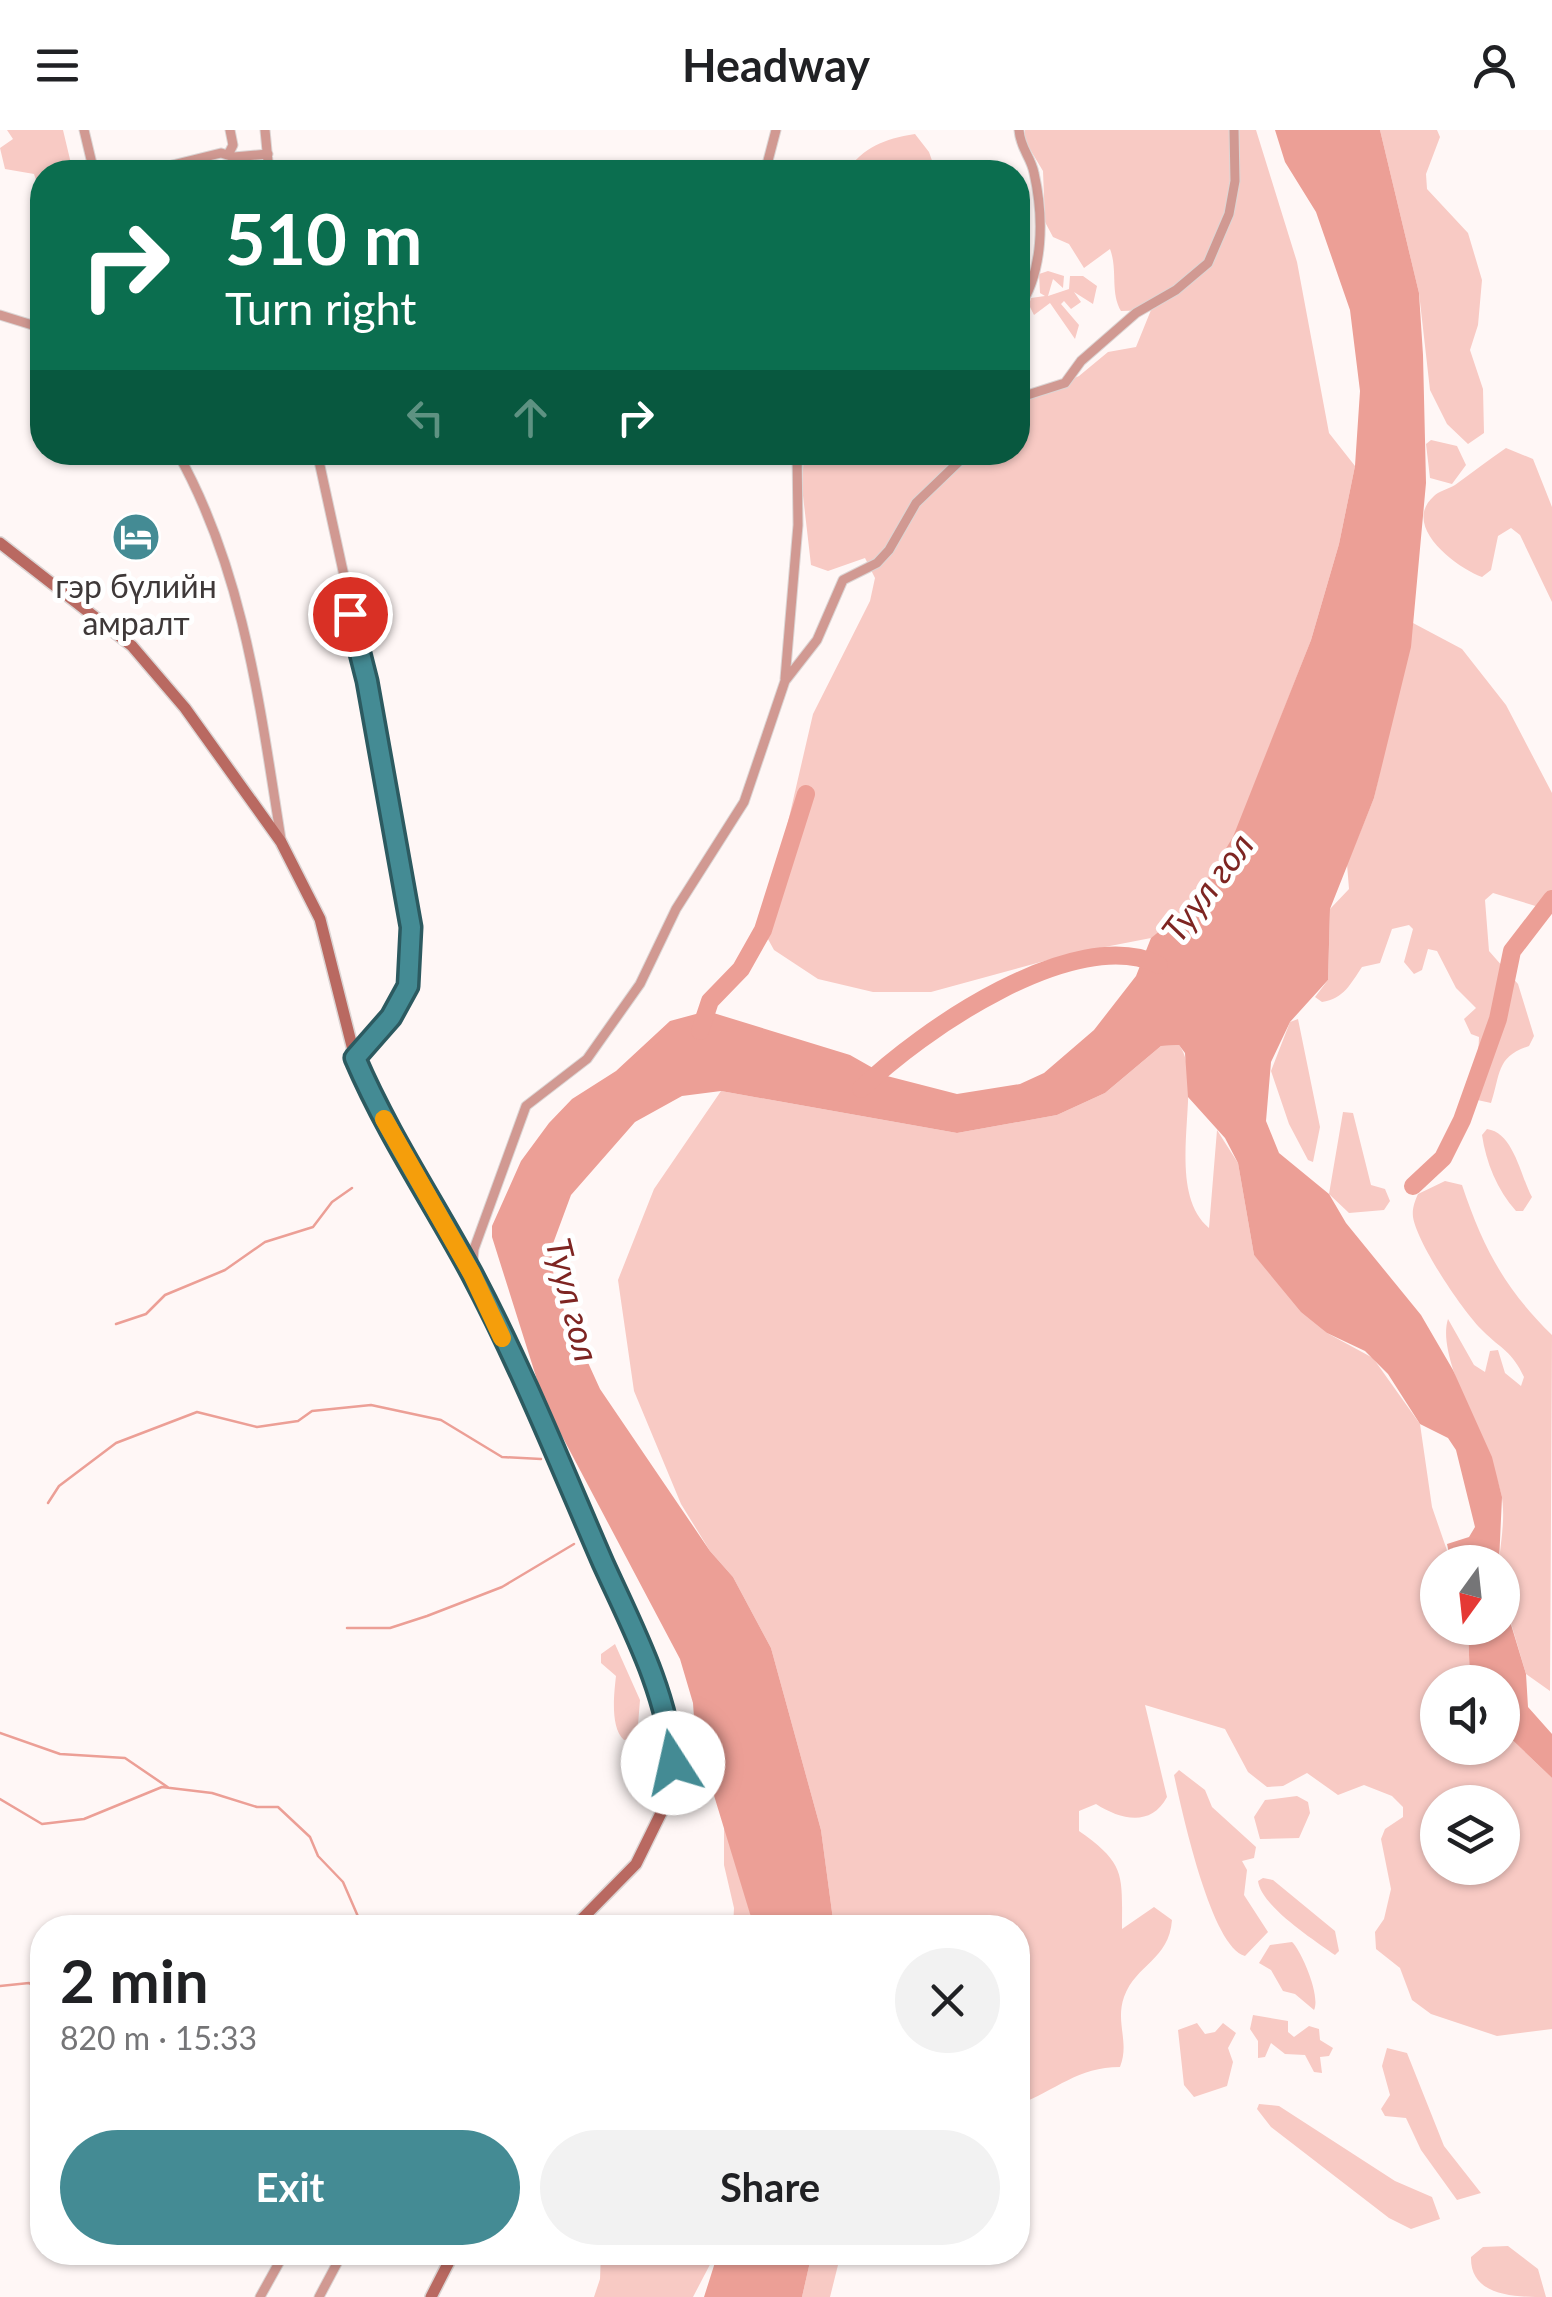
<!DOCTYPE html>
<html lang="en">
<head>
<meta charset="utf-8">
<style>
	:root { --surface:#fff; --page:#f2f2f2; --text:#202124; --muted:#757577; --accent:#448b94 }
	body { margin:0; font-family:Lato,sans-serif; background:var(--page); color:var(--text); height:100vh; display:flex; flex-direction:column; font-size:38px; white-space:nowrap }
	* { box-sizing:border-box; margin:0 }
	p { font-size:32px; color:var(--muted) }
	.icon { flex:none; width:55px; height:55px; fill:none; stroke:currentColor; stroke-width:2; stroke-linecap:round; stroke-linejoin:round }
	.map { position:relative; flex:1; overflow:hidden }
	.panel { position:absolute; left:30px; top:1785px; width:1000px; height:350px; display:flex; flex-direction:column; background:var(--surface); border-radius:40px; box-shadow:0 2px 8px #0004 }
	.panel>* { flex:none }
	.top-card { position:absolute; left:30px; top:30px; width:1000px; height:305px; border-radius:40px; box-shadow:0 2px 8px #0004; background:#0b6e4f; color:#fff; overflow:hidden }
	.needle { width:65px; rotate:195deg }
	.fabs { position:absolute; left:1420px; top:1415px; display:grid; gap:20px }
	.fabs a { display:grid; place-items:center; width:100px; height:100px; border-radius:50%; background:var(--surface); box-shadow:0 2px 8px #0004; font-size:50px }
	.pin { position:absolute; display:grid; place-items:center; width:85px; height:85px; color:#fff; margin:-42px; border:5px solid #fff; border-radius:50%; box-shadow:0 2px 10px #0007 }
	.me { position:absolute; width:110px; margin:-55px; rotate:350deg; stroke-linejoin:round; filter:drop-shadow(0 0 8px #0008) }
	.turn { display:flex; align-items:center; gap:35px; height:210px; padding:0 30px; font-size:45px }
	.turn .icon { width:130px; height:130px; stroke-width:2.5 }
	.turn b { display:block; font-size:70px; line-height:85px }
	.lanes { display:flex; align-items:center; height:95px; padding:0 30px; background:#0003; justify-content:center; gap:50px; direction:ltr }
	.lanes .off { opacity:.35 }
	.round { display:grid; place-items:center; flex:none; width:105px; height:105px; border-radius:52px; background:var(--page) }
	.headline { display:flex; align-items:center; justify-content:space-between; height:170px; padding:0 30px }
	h1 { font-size:60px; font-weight:700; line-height:75px }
	.button { display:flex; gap:20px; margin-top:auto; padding:20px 30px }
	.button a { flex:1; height:115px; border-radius:60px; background:var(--accent); color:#fff; font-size:40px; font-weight:700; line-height:115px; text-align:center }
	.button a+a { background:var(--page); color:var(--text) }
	header { display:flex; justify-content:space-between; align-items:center; height:130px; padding:0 30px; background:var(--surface); font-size:45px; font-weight:700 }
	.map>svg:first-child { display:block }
</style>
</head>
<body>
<header><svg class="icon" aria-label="menu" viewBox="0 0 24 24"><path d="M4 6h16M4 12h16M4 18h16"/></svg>Headway<svg class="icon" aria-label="person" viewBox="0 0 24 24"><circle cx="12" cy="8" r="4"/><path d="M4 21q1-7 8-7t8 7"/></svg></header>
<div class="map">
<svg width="1552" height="2167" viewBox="0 0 1552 2167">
	<rect width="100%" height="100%" fill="#fff7f6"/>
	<!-- green -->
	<path fill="#f8cac4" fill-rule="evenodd" d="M7,0H63L73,42H42L40,62L34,44L5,39L0,18L13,9Z
		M1025,0H1256L1297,132L1329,303L1355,336L1339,414L1311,510L1234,707L1191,776L1166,799L1151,808L1074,823L931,862H873L818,849L774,820L763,800L813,584L870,471L875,448L865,428L828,441L811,435L802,357L804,323L1018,322V251L1032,267L1079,246L1108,222L1136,217L1151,180L1121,181C1110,162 1118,140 1110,119L1084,138L1069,114L1053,107L1045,92L1043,41L1025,11Z
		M1380,0H1437L1440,7L1426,44L1427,59L1468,103L1482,150L1478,195L1470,220L1483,259L1484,303L1468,314L1447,294L1430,260L1419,163Z
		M915,4L929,22L936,42H845C865,17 883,9 915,4Z
		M1048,141L1064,146L1063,158L1053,149L1048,166L1069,159L1070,146H1083L1097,156L1093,174L1074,162L1081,172L1071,179L1064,171L1061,174L1079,195L1075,209L1050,173L1034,185L1029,175L1031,168L1045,166L1040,163L1039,144Z
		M1431,310L1457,316L1466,335L1452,354L1430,348L1426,314Z
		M1506,318L1533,329L1552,377V472L1520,405L1511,398L1498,406L1491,440L1482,447C1457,438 1400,396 1434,366C1439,361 1448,359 1455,355C1472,343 1488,330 1506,318Z
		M1413,493L1462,519L1506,575L1552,663V781L1493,763L1485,770L1489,821L1518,854L1534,906L1529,916C1496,927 1501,943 1491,973L1473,969C1470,947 1479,929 1479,907L1471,904L1464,889L1476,878L1456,858L1437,821L1428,819L1422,840L1414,844L1404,832L1413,799L1409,795L1392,799L1380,833L1362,837C1351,853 1344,869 1322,872L1315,867L1328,850L1330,779L1349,759L1347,734L1374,668Z
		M1298,889L1320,997L1313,1032L1308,1030L1289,994L1271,941L1290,892Z
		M1179,915C1206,949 1161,1058 1209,1098L1217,1000L1238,1033L1254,1125L1327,1203L1373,1228L1420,1294L1432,1377L1451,1432H1438V1498H1468L1470,1552H1438V1618H1502L1503,1601L1552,1648V1899L1497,1906L1431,1884L1412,1870L1400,1838L1376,1819L1375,1802L1384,1789L1391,1759L1381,1709L1385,1699L1403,1687V1677L1392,1666L1364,1655L1338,1665L1307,1643L1283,1656L1267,1657L1248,1642L1225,1599L1145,1575L1167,1667C1151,1697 1121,1690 1096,1674L1079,1681V1701C1126,1734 1122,1744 1122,1799L1154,1777L1172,1790C1169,1830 1136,1834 1124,1867C1115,1893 1130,1912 1120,1937C1078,1937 1056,1960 1018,1975V1798L834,1797L821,1700L771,1518L733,1447L710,1421L681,1374L634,1261L618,1150L654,1059L721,961L957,1003L1057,985L1105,963L1161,916ZM1438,1672H1502V1738H1438Z
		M1343,982L1353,983L1371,1055L1385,1059L1390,1071L1384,1080L1349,1083L1329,1064Z
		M1487,999C1514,1003 1520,1045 1532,1067L1523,1081H1516C1497,1060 1486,1032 1482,1005Z
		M1445,1051L1462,1055C1483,1118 1505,1159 1552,1205L1550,1561L1526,1544L1503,1466L1502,1432H1499C1501,1410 1506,1385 1501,1363C1491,1316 1435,1229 1448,1189L1474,1235L1485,1242L1490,1221L1498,1220L1505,1243L1521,1256L1524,1247C1512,1221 1501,1219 1483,1201C1463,1182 1417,1113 1413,1087C1412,1078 1415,1071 1418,1064Z
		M615,1514L640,1570L637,1607L624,1610C610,1597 614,1564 616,1546L601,1533V1524Z
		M1179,1640L1205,1660L1212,1677L1256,1717L1254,1728L1242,1731L1247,1740L1244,1765L1268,1802L1245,1826C1211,1817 1182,1681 1174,1645Z
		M1297,1666L1308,1672L1310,1683L1299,1708L1260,1709L1254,1687L1265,1670Z
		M724,1688L754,1797H733L734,1778L724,1735Z
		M1263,1748L1273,1750L1335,1801L1339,1821L1335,1825C1314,1810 1261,1776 1258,1751Z
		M1292,1812C1301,1820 1321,1866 1314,1880L1295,1864L1283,1861L1271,1840L1259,1833L1270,1815Z
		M1253,1885L1288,1891V1902L1294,1907L1309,1896L1319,1899L1320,1910L1333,1918L1329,1926L1320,1927L1322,1943L1314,1942L1305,1925L1285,1924L1271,1913L1265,1927L1258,1928V1911L1250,1899Z
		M1197,1893L1205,1904L1215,1902L1223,1893L1236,1903L1228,1918L1233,1932L1227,1956L1194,1967L1184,1955L1178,1900Z
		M1387,1918L1407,1923L1444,2016L1481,2063L1457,2070L1421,2020L1406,1988L1385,1986L1381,1979L1390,1965L1382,1936Z
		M1259,1974L1279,1976L1395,2051L1432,2067L1440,2089L1411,2099L1389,2088L1271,1997L1257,1979Z
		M1508,2116L1538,2139L1546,2167C1516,2167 1470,2167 1471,2127L1483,2117Z
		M601,2123V2122L716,2123L693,2167H594L600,2149Z
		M812,2123H841L830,2167H802Z"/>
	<!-- water -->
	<path fill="#ec9f96" d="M1275,0H1380L1419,163L1423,225L1426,353L1411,517L1374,668L1330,779L1328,850L1290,892L1271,932L1266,991L1279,1023L1329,1064L1346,1093L1421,1185L1453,1240L1492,1327L1502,1367L1499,1432H1451L1447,1414L1469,1407L1475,1397L1456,1320L1448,1308L1420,1294L1388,1244L1365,1221L1327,1203L1301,1182L1254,1125L1238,1033L1225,1008L1188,967L1185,923L1179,915L1161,916L1105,963L1057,985L957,1003L721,961L682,966L635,992L571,1065L551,1119L555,1160L600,1259L710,1421L733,1447L771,1518L821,1700L834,1797H754L695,1603L693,1573L680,1529L544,1272L492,1107V1096L521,1031L549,993L572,969L616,941L670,891L707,881L850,925L887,946L957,964L1020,954L1044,943L1094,900L1136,846L1151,808L1191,776L1233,707L1311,510L1339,414L1355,336L1360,261L1350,180L1316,82L1285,32Z
		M1503,1468L1526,1544L1528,1577L1552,1604V1648L1503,1601L1502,1552H1470L1468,1498H1502Z
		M718,2123H812L802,2167H704Z"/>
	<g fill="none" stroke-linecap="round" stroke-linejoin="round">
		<!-- stream -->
		<path stroke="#ec9f96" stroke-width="2.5" d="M116,1194L146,1184L165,1165L225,1140L265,1112L313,1097L332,1072L352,1058
			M48,1373L59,1356L116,1313L197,1282L257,1297L298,1291L312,1281L371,1275L441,1290L502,1327L541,1329
			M347,1498H390L427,1486L502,1457L574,1414
			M0,1603L60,1624L125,1628L169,1658
			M0,1669L42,1694L84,1689L162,1657L212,1663L257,1677H278L310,1707L318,1726L343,1752L363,1798
			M0,1856L29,1853L42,1862"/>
		<!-- river -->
		<path stroke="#ec9f96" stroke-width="18" d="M700,901L710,871L741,839L763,800L806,664
			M861,959C919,902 1076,793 1159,835
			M1413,1056L1443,1028L1462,990L1498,889L1512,821L1552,769"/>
		<!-- minor casing -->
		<g stroke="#dcd5d4" stroke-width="11">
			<path id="minor" d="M84,0L94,42
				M265,0L269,42
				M229,23L233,15L230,0
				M234,27L268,24
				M144,42L221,23L234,27L239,42
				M765,42L776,0
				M1018,179C1044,142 1044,87 1034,43C1031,27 1020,18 1019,0
				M0,185L42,198
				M1018,268L1065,253L1081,231L1136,183L1176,160L1208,133L1229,84L1235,51L1234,0
				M177,322C244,441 260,577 281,709
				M317,322L367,551L411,797L408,856L391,887L355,928
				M785,549L798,395L797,322
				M472,1142L474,1119L526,976L587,929L640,854L676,779L744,672L785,551L817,510L843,450L877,433L889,420L916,373L969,322
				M260,2167L285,2122
				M319,2167L343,2122"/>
		</g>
		<!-- secondary casing -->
		<g stroke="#dcd5d4" stroke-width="14">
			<path id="secondary" d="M0,413L132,516L185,578L281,712L320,789L355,928L373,972L472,1144L647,1532L671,1613L673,1633L665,1675L636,1734L573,1798
				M431,2167L454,2122"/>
		</g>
		<!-- minor -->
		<use href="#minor" stroke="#d19992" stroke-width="9"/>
		<!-- secondary -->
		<use href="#secondary" stroke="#b96961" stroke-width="11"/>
	</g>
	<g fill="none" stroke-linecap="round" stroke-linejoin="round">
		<!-- route casing -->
		<g stroke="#2c5a60" stroke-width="25">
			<path id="route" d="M350,484L367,551L411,797L408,856L391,887L355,928C387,1003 432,1070 471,1142C521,1236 561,1336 603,1433C632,1497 667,1562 673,1633"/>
		</g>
		<!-- route -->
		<use href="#route" stroke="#448b94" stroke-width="18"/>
		<!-- slow -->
		<path stroke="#f59e0b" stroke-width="18" d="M384,989L472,1144L502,1208"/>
	</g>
	<!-- icons -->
	<defs>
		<g id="hotel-disc" transform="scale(2.5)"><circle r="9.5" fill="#448b94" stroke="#fff"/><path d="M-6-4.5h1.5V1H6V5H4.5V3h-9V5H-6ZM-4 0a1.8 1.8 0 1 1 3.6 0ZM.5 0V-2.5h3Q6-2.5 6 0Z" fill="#fff"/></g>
	</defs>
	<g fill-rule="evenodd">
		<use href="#hotel-disc" x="136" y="407"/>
	</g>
	<g text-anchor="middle" stroke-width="10" stroke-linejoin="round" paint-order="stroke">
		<!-- poi labels -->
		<g font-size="32" fill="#3f3939" stroke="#fff">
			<text x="136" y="468">гэр бүлийн<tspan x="136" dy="37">амралт</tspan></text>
		</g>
		<!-- water labels -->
		<g font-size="35" font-style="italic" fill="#7e2522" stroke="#fff">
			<text transform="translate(1208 758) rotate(-53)" y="12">Туул гол</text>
			<text transform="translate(572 1170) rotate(76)" y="12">Туул гол</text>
		</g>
	</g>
</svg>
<div class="fabs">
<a><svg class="needle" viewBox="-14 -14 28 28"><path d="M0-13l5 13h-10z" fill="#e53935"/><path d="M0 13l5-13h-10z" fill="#757577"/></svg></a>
<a><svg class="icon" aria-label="sound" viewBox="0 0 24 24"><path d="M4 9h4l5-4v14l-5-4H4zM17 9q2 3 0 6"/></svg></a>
<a><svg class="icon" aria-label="layers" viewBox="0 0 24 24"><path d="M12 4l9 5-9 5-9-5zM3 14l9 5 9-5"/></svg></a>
</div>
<div class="pin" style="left:350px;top:484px;background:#d93025"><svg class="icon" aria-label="arrive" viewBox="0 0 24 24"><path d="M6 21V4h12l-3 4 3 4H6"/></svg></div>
<svg class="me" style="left:673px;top:1633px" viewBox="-20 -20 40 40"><circle r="19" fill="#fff"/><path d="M0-13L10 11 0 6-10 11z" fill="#448b94"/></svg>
<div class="top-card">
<div class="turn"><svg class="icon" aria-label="right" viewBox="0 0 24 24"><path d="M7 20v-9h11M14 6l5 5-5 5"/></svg><div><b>510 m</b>Turn right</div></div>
<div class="lanes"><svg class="icon off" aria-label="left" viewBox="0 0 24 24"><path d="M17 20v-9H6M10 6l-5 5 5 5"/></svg><svg class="icon off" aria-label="ahead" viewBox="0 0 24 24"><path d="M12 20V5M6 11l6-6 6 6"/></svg><svg class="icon" aria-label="right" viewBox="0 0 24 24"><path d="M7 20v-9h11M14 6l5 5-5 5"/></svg></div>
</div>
<section class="panel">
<div class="headline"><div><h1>2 min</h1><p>820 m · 15:33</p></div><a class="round"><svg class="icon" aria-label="close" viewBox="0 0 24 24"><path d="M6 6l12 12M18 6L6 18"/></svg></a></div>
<div class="button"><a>Exit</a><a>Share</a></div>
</section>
</div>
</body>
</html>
